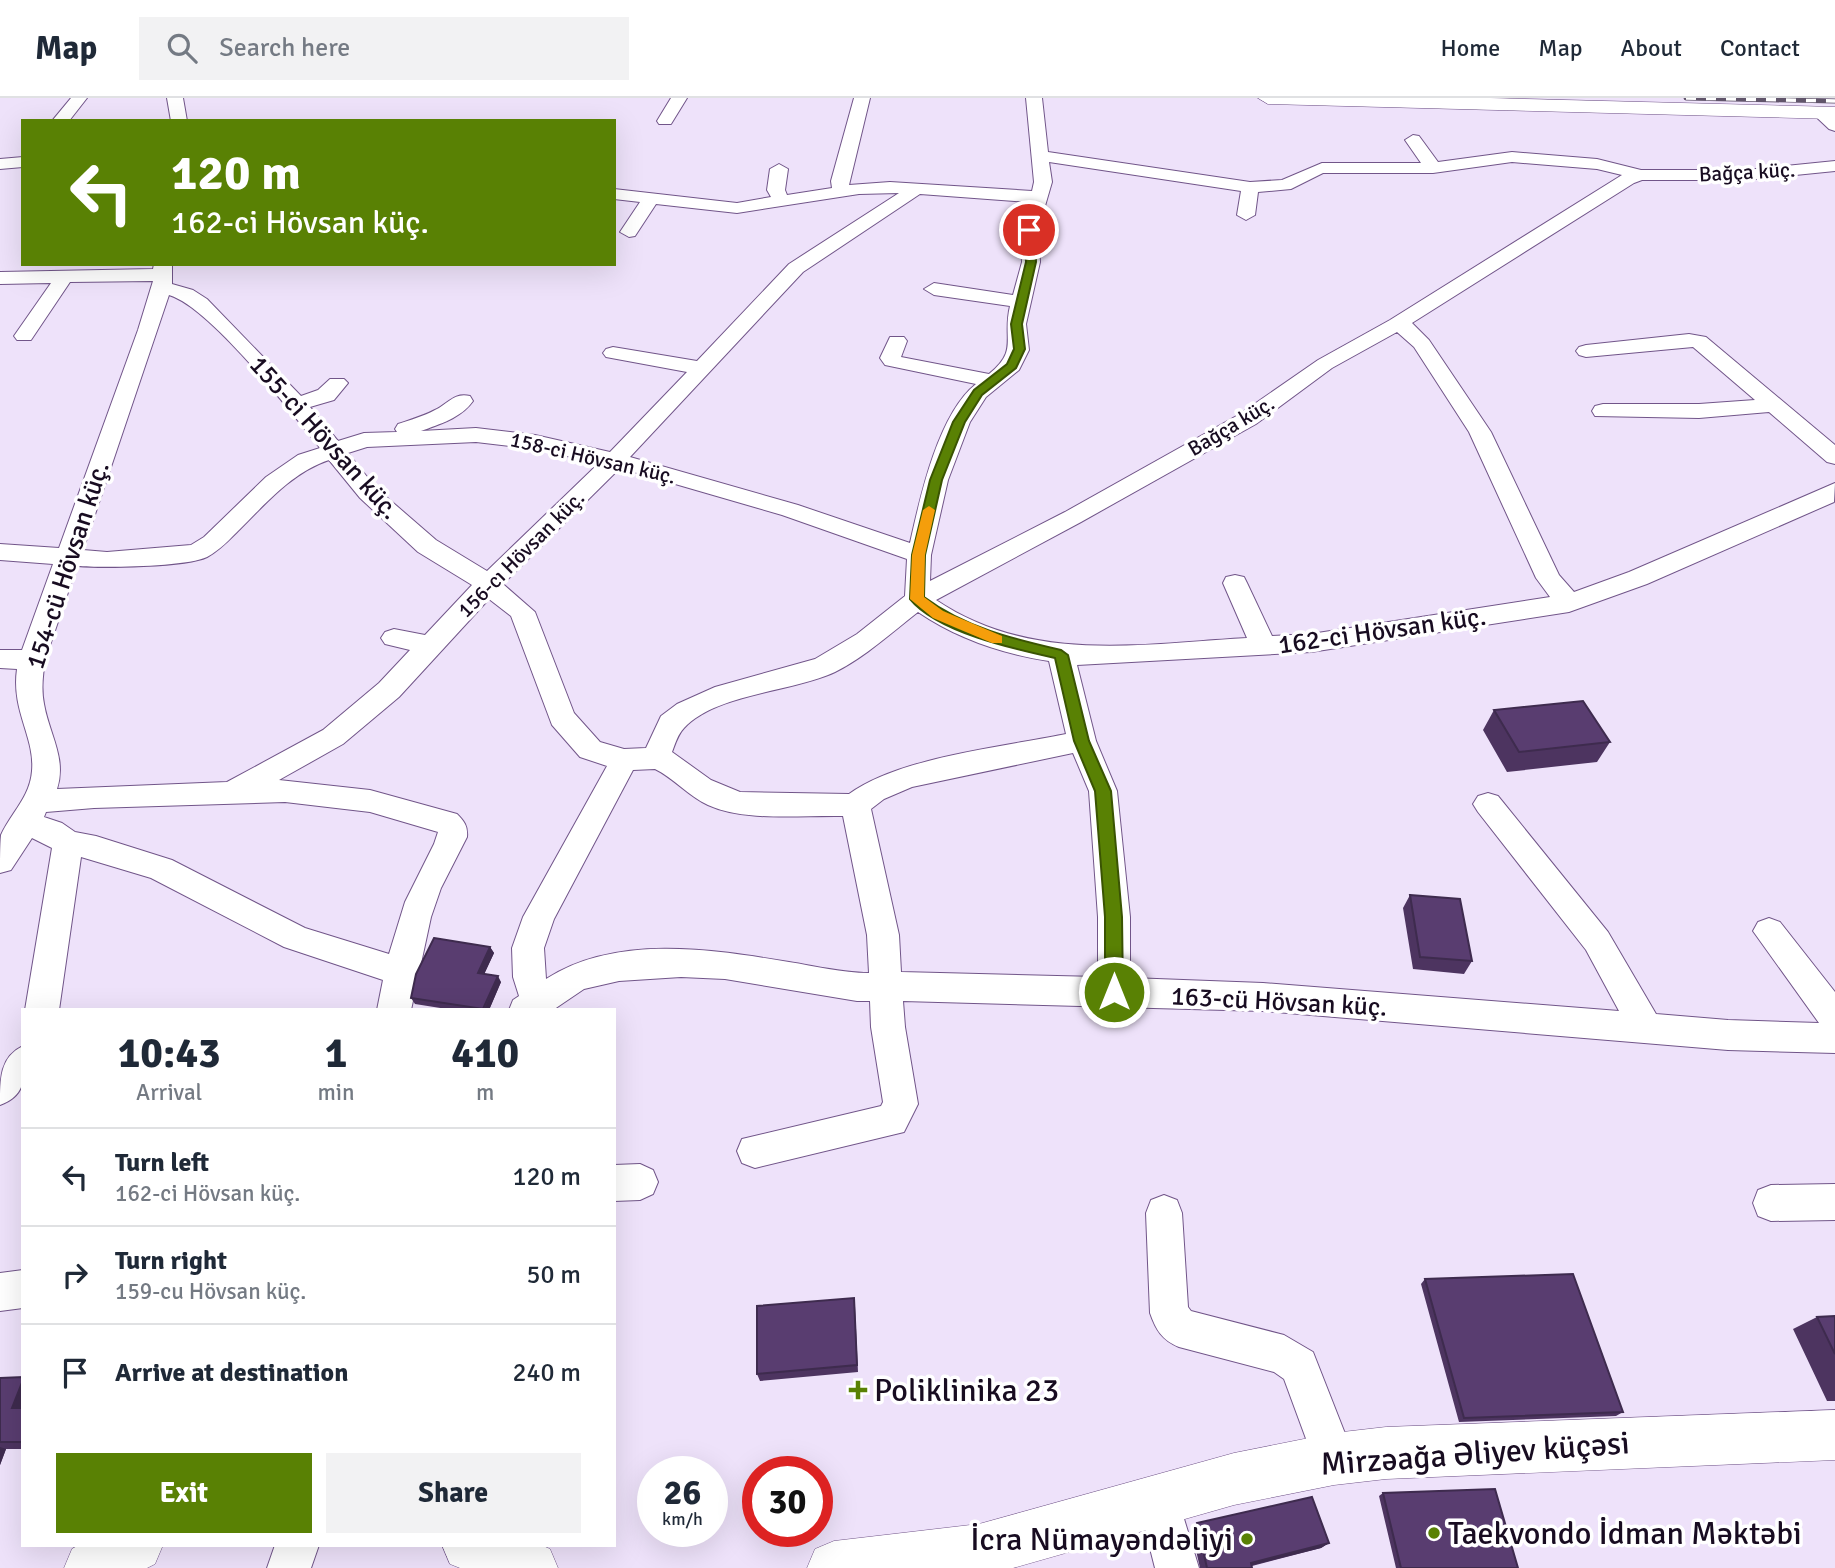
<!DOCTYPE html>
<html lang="en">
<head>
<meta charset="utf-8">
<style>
	:root { --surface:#fff; --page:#f2f2f3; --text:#1f2937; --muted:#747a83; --line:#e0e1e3; --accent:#598104 }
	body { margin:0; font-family:Signika,sans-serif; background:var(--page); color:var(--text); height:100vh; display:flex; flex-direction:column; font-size:26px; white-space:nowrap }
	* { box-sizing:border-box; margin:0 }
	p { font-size:23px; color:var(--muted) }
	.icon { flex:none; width:38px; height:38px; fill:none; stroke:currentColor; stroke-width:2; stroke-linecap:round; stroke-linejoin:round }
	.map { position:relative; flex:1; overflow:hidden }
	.side { position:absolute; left:21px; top:910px; width:595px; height:539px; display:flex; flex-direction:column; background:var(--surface); border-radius:0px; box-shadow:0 7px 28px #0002 }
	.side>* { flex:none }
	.guide { position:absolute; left:21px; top:21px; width:595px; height:147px; border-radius:0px; box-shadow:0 7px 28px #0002; background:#598104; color:#fff; overflow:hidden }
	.speed { position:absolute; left:637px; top:1358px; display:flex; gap:14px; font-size:35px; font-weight:700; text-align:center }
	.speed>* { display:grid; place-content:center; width:91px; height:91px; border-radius:50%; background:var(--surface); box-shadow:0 7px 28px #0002; line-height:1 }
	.speed small { font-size:18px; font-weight:400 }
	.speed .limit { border:10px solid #d22; background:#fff; color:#111 }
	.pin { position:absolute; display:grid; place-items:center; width:60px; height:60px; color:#fff; margin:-30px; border:4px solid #fff; border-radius:50%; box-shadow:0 2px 7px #0007 }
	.me { position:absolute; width:77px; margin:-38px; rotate:0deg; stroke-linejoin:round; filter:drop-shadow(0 0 5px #0008) }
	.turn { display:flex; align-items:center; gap:24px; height:147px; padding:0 35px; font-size:32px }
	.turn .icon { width:91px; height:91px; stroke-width:2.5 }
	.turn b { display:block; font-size:49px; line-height:60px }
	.eta { display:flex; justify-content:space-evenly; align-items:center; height:119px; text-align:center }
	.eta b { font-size:42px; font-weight:800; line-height:49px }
	.cta { display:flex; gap:14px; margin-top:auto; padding:14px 35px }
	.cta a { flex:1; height:80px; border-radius:0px; background:var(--accent); color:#fff; font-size:28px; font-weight:800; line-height:80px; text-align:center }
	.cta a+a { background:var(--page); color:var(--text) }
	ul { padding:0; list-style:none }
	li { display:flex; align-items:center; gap:21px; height:98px; padding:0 35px; border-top:2px solid var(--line) }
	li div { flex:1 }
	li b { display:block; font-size:26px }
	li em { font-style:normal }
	header { display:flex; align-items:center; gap:42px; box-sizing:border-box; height:98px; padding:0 35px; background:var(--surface); border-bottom:2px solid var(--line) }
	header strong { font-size:33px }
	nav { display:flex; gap:38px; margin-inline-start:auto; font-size:24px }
	.search { width:490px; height:63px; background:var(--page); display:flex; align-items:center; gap:18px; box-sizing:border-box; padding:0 24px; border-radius:0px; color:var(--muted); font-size:26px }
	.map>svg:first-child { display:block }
</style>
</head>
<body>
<header>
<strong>Map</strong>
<div class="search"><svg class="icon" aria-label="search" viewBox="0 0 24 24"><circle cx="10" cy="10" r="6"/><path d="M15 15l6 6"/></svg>Search here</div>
<nav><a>Home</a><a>Map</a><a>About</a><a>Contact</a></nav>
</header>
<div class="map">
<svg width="1835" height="1470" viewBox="0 0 1835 1470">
	<rect width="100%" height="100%" fill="#eee2fa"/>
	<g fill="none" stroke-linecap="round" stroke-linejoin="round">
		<!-- minor casing -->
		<g stroke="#715589" stroke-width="2">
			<path id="minor" d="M71,0H87L69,23H52Z
				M167,0H183L187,23H171Z
				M671,0H687L671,26H659L657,23Z
				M854,0H870L849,87L890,84L1032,93L1034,84L1026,0H1042L1048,54L1250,84L1282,82L1322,65H1421L1405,42L1413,37L1419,38L1438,64L1512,54L1597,61L1641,72H1746L1835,63V73L1746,82H1642L1634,85L1412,225L1429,242L1491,334L1559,477L1574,494L1629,474L1835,385L1834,404L1647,486L1569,514L1311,554L1077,567L1096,643L1117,693L1130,819V880L1263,885L1619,913L1586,852L1478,714L1473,706L1478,698L1488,695L1498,698L1608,834L1656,916L1728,922L1819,925L1753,833L1758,824L1769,820L1780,824L1835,894V955L1728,952L1263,913L903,903L905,929L918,1006L904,1034L755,1070L742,1065L737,1053L742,1041L881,1008L883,1004L871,929L870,903H857L725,881L681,879L619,883L584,891L553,912H509L513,902L519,898L513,879L512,850L523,819L607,668L580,659L552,627L511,518L489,501L399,599L343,646L279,682L370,692L457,716C464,723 468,728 467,739L441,790L431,819L411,912H377L383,882L284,849L151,780L81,759L59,912H25L52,750L32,740L11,772L0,775C0,764 0,747 1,737C11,715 30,699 32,673C35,639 11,613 17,571L0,570V552H22L53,466L0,462V446L59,450L138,232L153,183L70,184L31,242H17L14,238L51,185L0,186V174L153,171L154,166H172V186L193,192L207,201L301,298L318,292L330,281H344L348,285L334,302L310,309L338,343L364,335L397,334L395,331L398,326C410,322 424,318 435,312C448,306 454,294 470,298L473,303C461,320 440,326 421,333L476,330L535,337L610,354L687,274L606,259L603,255L606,251L613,249L697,263L789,166L899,95L859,96L737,115L656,106L635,138L629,139L620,134L640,104L614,101V91L737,105L771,99L767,92L770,71L779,66L788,71L785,92L787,97L832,90L831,83ZM1049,64L1241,93L1237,117L1246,122L1255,117L1258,94L1291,91L1323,75H1433L1512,64L1597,71L1622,77L1390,222L1318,262L1240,316L1065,414L930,483L931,457L948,382L970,324L986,299L1019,272L1029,252L1026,226L1040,164L1038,132L1052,84ZM920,96L1028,104L1020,132L1022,164L1013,197L934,185L924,191L934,197L1010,208C1002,241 1019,252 989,276L901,259L907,243L904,239H890L880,260L885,267L976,286C938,316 920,400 910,445L798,407L630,359L803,174ZM169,197C210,209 291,314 320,350L298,357L266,379L204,439L191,447L107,454L83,452ZM1397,234L1414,249L1469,334L1536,480L1550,499L1311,536L1272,538L1247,485L1244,479L1235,477L1226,479L1223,485L1247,540C1140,546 1031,566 936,502L1081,424L1256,326L1332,270ZM476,344L535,351L599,365L487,473L436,442L376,390L348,355L367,349ZM329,362L360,400L418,454L472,487L425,537L394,531L385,534L381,540L385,546L410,552L379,585L323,632L227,684L57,691C67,660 49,636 44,606C41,591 43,576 45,562L77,468C103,470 186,469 207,459C220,452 230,441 240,431C267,404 293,374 329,362ZM620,370L782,417L907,461L905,498L857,536L815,561L715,589L677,606L661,618L646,650L624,651L600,644L574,615L535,514L503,486ZM918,514C956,540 1003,556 1049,563L1066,636C1003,649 900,659 849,696L740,694L711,682L672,654C675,646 678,636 684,630C717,595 793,594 835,574C865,559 891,535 918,514ZM1073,655L1089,693L1098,819V879L901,874L899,837L871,711L884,701L912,689ZM655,671C674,680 688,698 708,707C745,724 802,717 843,718L867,837L869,875C842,875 815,868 789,864C711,851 616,836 546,881L544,850L554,821L633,672ZM285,704L370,714L438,734L434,746L405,804L389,856L305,830L172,762L96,738L75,734L62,725L44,719L46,714L94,710Z
				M1820,10L1835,20V33L1829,31L1812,15Z
				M23,59V69L0,71V61Z
				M1689,236L1706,239L1835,347V366L1827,364L1769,314L1699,320L1595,318L1592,313L1595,308L1603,306H1699L1755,302L1693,249L1586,259L1579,257L1576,253L1579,249L1586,247Z
				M23,948C23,975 30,996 0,1007C0,980 0,959 23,948Z
				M640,1066L653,1072L658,1084L653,1096L640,1102L614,1103V1067Z
				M1835,1086V1122L1771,1123L1758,1118L1753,1105L1758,1092L1771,1087Z
				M1164,1097L1177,1102L1182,1115L1188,1209L1191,1213L1284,1237L1313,1254L1355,1361L1349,1376L1334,1382L1319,1376L1284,1281L1274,1274L1179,1249C1162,1242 1156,1232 1150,1215L1146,1115L1151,1102Z
				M23,1172V1210L0,1213V1175Z
				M1159,1382L1174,1388L1199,1470H1155L1138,1403L1144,1388Z
				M275,1447H319L311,1470H267Z"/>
		</g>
		<!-- tertiary casing -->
		<g stroke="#715589" stroke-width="1">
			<path id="tertiary" d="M1258,0H1490L1835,9V21L1268,6Z
				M1835,1312V1362L1386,1381L1334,1387L1234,1407L1013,1470H807L815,1451L834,1443L979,1426L1234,1355L1334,1335L1386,1329Z
				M79,1447H163L155,1466L147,1470H64L72,1451Z
				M442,1447H541L550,1451L558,1470H460L450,1466Z"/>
		</g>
		<!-- minor -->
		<use href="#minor" fill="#fff" fill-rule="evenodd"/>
		<!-- tertiary -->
		<use href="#tertiary" fill="#fff" fill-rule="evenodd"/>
		<!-- rail casing -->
		<g stroke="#61556b" stroke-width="5">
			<path id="rail" d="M1686,0L1835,3"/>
		</g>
		<!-- rail -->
		<use href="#rail" stroke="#fff" stroke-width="3.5" stroke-dasharray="10" stroke-linecap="butt"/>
	</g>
	<!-- wall -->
	<path fill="#4d3460" d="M1494,612L1610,644L1597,664L1507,674L1483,632Z
		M1410,797L1472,863L1464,876L1413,871L1403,810Z
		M490,849L494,855L484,876L501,884L489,912H453L415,906L411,900Z
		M1425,1181L1623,1314L1616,1318L1459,1324L1421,1186Z
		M855,1208L858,1274L760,1283L757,1276Z
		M1835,1218V1303H1827L1793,1231L1817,1219Z
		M23,1279V1351H6L0,1367V1280Z
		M1383,1395L1518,1470H1396L1379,1398Z
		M1197,1425L1329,1445L1321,1450L1252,1468V1470H1200L1191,1430Z"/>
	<!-- shaded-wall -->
	<path fill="#3e2b4e" d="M490,849L494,855L482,881L478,875Z
		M498,878L501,884L489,912H484Z
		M23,1282V1315L12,1310Z
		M0,1349L6,1351L0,1367Z
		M1329,1445L1321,1450L1245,1469L1251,1465Z"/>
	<!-- building -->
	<path fill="#593d70" stroke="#3e2b4e" stroke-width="2" d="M1583,603L1610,644L1519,654L1494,612Z
		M1410,797L1460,801L1472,863L1420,859Z
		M434,840L490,849L478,875L498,878L483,911L411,900L416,876Z
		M1573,1176L1623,1314L1464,1320L1425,1181Z
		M854,1200L857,1267L757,1276V1208Z
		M1835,1218V1256L1817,1219Z
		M23,1279V1282L12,1310H23V1344H0V1280Z
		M1495,1391L1518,1470H1401L1383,1395Z
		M1312,1399L1329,1445L1251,1465L1252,1470H1207L1197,1425Z"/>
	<!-- route -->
	<path fill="#598104" stroke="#3a5403" stroke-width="2" d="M1029,129L1034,132L1036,164L1022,226L1025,251L1016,270L982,297L965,324L942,382L925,457L924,499C964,529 1013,541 1061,552L1068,557L1089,643L1111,693L1122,819L1123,894L1120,900L1114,902L1108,900L1105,894V819L1095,693L1074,643L1055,560C1014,551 937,534 910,501L912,457L930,382L953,324L974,292L1007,266L1014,251L1011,226L1026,164L1024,132Z"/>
	<!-- slow -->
	<path fill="#f59e0b" d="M929,408L935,412L925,457L924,499L943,513L1002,538V545H992L933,520L910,501L912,457L923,412Z"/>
	<!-- markers -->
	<g fill="#598104" stroke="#fff" stroke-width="2.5">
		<path d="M854.5 1281.5h7v7h7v7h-7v7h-7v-7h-7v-7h7z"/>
		<circle cx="1434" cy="1435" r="7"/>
		<circle cx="1247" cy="1441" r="7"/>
	</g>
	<g text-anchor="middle" stroke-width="7" stroke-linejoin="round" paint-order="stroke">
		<!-- far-street labels -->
		<g font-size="21" fill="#180c21" stroke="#fff">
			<text transform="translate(1747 74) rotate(-3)" y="7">Bağça küç.</text>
			<text transform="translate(1231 328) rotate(-31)" y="7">Bağça küç.</text>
			<text transform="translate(593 360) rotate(13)" y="7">158-ci Hövsan küç.</text>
			<text transform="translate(521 456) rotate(-45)" y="7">156-cı Hövsan küç.</text>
		</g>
		<!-- street labels -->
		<g font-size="26" fill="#180c21" stroke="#fff">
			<text transform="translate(325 339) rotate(48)" y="9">155-ci Hövsan küç.</text>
			<text transform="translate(67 467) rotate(-72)" y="9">154-cü Hövsan küç.</text>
			<text transform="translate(1382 532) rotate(-8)" y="9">162-ci Hövsan küç.</text>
			<text transform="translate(1279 903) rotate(3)" y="9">163-cü Hövsan küç.</text>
		</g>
		<!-- near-poi labels -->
		<g font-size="32" fill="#180c21" stroke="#fff" text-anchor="start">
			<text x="874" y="1303">Poliklinika 23</text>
			<text x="1448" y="1446">Taekvondo İdman Məktəbi</text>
			<text x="1233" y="1452" text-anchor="end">İcra Nümayəndəliyi</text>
		</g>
		<!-- near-street labels -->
		<g font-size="32" fill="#180c21" stroke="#fff">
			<text transform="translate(1475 1355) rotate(-4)" y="11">Mirzəağa Əliyev küçəsi</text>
		</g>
	</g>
</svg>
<div class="speed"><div>26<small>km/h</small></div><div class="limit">30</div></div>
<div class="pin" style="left:1029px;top:132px;background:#d93025"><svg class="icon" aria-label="arrive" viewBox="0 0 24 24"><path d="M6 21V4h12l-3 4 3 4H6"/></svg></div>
<svg class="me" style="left:1114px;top:894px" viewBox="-20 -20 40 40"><circle r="17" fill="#598104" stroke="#fff" stroke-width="3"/><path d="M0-11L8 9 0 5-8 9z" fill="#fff"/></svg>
<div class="guide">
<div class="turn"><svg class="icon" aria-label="left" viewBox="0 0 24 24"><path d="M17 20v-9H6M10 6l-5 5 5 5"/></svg><div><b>120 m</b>162-ci Hövsan küç.</div></div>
</div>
<section class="side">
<div class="eta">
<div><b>10:43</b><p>Arrival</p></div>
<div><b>1</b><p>min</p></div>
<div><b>410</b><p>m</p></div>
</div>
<ul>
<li><svg class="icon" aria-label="left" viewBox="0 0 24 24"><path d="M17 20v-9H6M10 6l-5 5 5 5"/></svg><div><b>Turn left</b><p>162-ci Hövsan küç.</p></div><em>120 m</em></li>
<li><svg class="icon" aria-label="right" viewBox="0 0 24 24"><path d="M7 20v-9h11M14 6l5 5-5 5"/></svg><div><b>Turn right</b><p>159-cu Hövsan küç.</p></div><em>50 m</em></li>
<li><svg class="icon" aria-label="arrive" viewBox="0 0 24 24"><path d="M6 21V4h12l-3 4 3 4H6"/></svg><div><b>Arrive at destination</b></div><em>240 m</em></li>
</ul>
<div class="cta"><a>Exit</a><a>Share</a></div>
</section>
</div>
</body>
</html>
